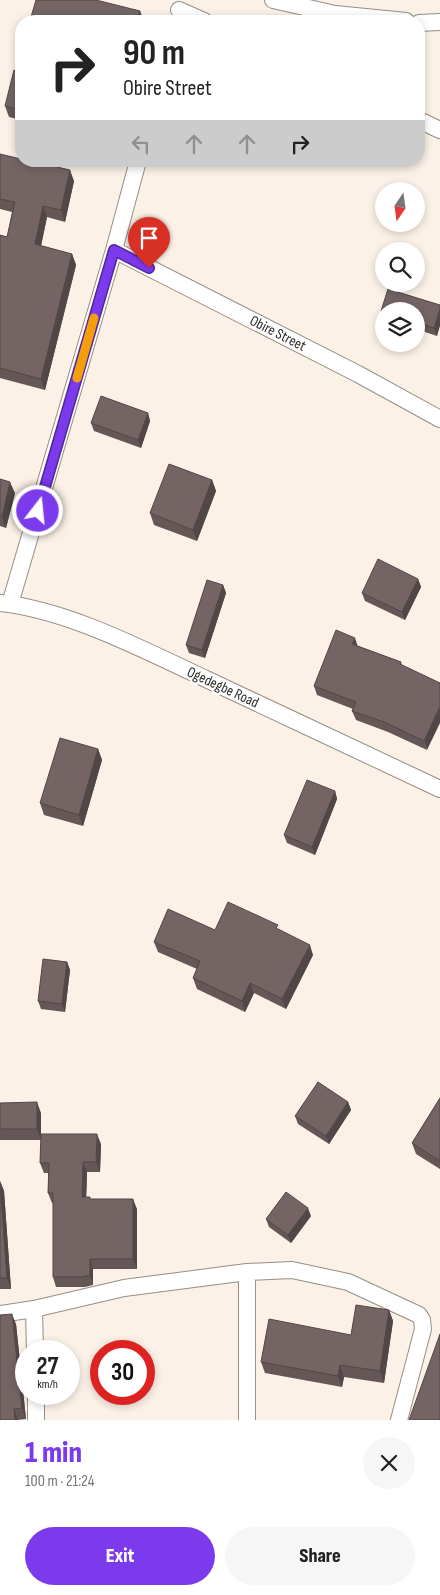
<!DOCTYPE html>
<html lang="en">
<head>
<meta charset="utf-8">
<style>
	:root { --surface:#fff; --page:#f6f6f6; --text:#222; --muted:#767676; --accent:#7c3aed }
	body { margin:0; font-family:"Sofia Sans Condensed",sans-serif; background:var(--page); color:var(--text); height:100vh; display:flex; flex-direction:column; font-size:19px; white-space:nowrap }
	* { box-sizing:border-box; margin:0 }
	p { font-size:16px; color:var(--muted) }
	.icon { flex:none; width:28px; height:28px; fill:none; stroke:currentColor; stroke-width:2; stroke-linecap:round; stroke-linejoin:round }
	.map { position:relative; height:1420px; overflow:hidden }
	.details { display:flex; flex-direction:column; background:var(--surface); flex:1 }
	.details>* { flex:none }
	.top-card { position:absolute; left:15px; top:15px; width:410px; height:152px; border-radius:20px; box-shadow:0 2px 8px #0003; background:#fff; color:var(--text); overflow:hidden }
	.needle { width:32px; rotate:193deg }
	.tools { position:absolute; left:375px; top:182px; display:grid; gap:10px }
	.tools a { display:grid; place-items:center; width:50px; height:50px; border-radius:50%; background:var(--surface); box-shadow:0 2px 8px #0003; font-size:25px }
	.speed { position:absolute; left:15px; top:1340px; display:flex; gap:10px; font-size:25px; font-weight:700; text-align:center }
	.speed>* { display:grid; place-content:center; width:65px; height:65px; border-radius:50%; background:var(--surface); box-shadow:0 2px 8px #0003; line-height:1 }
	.speed small { font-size:12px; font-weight:400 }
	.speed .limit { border:8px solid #d22; background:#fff; color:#111 }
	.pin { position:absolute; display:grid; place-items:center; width:42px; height:42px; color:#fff; margin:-51px -21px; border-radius:50% 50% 50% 0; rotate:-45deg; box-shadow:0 0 5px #0007 }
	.pin .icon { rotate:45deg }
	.me { position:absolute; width:55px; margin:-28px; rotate:16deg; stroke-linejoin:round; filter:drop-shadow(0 0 4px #0008) }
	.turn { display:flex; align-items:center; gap:18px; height:105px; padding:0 25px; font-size:22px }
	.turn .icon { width:65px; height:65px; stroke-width:2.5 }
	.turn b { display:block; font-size:35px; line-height:42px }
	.lanes { display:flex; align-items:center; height:48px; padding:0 25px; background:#0003; justify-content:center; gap:25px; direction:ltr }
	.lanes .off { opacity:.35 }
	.round { display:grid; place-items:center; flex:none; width:52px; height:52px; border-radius:26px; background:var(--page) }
	.head { display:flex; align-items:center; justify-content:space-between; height:85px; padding:0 25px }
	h1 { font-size:30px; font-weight:800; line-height:38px; color:var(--accent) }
	.button { display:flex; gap:10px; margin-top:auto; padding:10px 25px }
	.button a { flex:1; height:58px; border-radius:30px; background:var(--accent); color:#fff; font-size:20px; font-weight:800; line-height:58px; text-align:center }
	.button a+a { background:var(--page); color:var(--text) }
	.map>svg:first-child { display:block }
</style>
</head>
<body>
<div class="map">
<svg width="440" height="1420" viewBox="0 0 440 1420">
	<rect width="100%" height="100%" fill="#fbf1e6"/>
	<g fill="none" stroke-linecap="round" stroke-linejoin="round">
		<!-- minor casing -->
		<g stroke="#978e84" stroke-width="18">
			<path id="minor" d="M273,0L335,14L406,21
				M179,10L204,21
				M419,23L440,22
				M419,120L440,130
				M114,250L358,374L440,419
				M0,603C68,610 144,650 206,679C284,716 362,752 440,789
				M10,604L114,250L138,161
				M247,1272V1420
				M34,1309L35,1351
				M0,1314L34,1309L124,1288L247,1272L292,1270L348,1282L419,1315L422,1320L423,1329L399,1420
				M36,1394V1420"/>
		</g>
		<!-- minor -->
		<use href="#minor" stroke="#fff" stroke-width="16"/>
	</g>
	<!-- wall -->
	<path fill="#645756" d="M21,57V120L9,117L5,106L17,71Z
		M0,154L74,181L65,222L47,217L41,246L72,254L76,265L45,390L0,378V235L7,237L12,212L0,209Z
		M440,305L437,336L416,329V311H384V318L381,311Z
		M148,413L150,421L141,448L94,431L91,423Z
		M0,479L15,493L6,528L0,526Z
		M212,480L216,491L197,541L154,525L150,513Z
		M418,579L421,587L405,620L365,601L362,593Z
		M223,585L226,593L205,658L189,653L186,645Z
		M358,646L401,662L427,750L388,732L356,720L352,711L353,709L317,695L314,686Z
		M98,749L102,760L83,826L44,815L40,803Z
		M335,791L337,799L315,855L287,843L284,835Z
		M279,929L313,955L286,1009L254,993L245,1012L197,989L193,978L197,969L158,952L154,942L215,930Z
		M67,962L70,970L65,1012L41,1009L38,1001Z
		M440,1098V1169L416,1154L412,1143Z
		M348,1102L351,1110L329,1144L298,1124L295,1116Z
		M0,1103L41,1113V1139L101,1144L100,1172H87L86,1197L90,1199L137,1209V1269H93V1285L85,1287H56L53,1277V1203H52L48,1193V1173H44L40,1163L41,1140H0Z
		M0,1181L4,1191L11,1289H0Z
		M311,1216L291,1243L269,1227L266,1219Z
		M389,1310L393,1321L384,1383L344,1377L342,1387L265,1373L261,1362L351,1335Z
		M16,1324L26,1419L18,1420H0Z"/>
	<!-- shaded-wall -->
	<path fill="#514746" d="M140,11L144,21H137Z
		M70,170L74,181L65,222L61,210Z
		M43,206L47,217L39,255L35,244Z
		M72,254L76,265L45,390L41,379Z
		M440,309V326L437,336L434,328Z
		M148,413L150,421L141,448L138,440Z
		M212,480L216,491L197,541L193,530Z
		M10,482L15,493L6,528L2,517Z
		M418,579L421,587L405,620L402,612Z
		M223,585L226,593L205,658L202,650Z
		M355,638L358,647L352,644Z
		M440,706V723L427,750L424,741Z
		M98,749L102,760L83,826L79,815Z
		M335,791L337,799L315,855L312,847Z
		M310,945L313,955L286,1009L282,999Z
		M67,962L70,970L65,1012L62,1004Z
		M250,983L254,993L245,1012L242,1001Z
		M37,1102L41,1113V1140L37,1129Z
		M348,1102L351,1110L329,1144L326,1136Z
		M97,1134L101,1144L100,1172L96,1162Z
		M83,1162L87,1172L86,1207L82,1197Z
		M0,1181L4,1191L11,1289L7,1278Z
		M133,1199L137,1209V1269L133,1259Z
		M308,1208L311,1216L291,1243L288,1235Z
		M90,1259L93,1269V1285L90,1275Z
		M389,1310L393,1321L384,1383L380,1371Z
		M12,1314L16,1324L26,1419L22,1408Z
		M340,1365L344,1377L342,1387L338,1376Z
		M14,1409L18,1420H15Z"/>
	<!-- building -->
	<path fill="#746564" stroke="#514746" d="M36,0H96L140,11L137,21H31L33,17H31Z
		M21,57V110L5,106L14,70L17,71Z
		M0,154L21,159V161H31L70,170L61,210L43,206L35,244L72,254L41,379L0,368V235L7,237L15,202L0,199Z
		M388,289L440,305V309L434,328L416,322V311H384V312L381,311Z
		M101,396L148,413L138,440L91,423Z
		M169,464L212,480L193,530L150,513Z
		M0,479L10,482L2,517L0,516Z
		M378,559L418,579L402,612L362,593Z
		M207,580L223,585L202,650L186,645Z
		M336,630L355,638L352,644L401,662L400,664L440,683V706L424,741L384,722L352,711L356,702L314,686Z
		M60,738L98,749L79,815L40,803Z
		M307,780L335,791L312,847L284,835Z
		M228,902L278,925L276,928L310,945L282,999L250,983L242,1001L193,978L200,961L154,942L168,909L215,930Z
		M43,959L67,962L62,1004L38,1001Z
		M318,1082L348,1102L326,1136L295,1116Z
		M440,1098V1161L412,1143Z
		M37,1102V1129H0V1103Z
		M41,1134H97L96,1162H83L82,1197H90V1199H133V1259H90V1275L82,1277H53V1193H48L49,1163H40Z
		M0,1183L7,1278H0Z
		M286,1192L308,1208L288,1235L266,1219Z
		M356,1305L389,1310L380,1371L340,1365L338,1376L261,1362L269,1319L351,1335Z
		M12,1314L22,1408L14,1409L15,1420H0V1315Z
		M440,1334V1420H409Z"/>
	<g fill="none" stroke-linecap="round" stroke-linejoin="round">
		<!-- route casing -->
		<g stroke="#51269a" stroke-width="12">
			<path id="route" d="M38,511L114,250L149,268"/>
		</g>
		<!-- route -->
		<use href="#route" stroke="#7c3aed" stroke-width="9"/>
		<!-- slow -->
		<path stroke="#f59e0b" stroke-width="9" d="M77,378L94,318"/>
	</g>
	<g text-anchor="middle" stroke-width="5" stroke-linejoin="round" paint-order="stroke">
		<!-- street labels -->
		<g font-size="15" fill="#2e2a26" stroke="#fff">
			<text transform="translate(278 333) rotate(27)" y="5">Obire Street</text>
			<text transform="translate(223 687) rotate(25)" y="5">Ogedegbe Road</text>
		</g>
	</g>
</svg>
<div class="tools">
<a><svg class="needle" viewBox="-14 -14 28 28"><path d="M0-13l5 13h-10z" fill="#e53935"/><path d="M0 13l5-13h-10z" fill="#767676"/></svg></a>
<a><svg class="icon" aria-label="search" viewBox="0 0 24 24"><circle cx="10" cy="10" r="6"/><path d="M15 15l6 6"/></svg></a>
<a><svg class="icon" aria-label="layers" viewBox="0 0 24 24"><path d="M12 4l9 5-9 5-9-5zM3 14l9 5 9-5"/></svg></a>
</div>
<div class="speed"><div>27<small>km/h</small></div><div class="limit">30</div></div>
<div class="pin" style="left:149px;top:268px;background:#d93025"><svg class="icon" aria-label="arrive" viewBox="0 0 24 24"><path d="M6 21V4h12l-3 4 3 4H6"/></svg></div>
<svg class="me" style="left:38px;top:511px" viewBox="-20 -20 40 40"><circle r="17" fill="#7c3aed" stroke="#fff" stroke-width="3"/><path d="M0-11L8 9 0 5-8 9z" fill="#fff"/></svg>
<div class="top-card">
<div class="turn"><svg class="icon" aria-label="right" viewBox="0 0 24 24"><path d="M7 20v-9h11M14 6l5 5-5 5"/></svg><div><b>90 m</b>Obire Street</div></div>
<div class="lanes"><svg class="icon off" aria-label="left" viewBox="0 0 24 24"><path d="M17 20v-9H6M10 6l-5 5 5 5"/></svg><svg class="icon off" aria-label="ahead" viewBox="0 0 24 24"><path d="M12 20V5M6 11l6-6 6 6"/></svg><svg class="icon off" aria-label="ahead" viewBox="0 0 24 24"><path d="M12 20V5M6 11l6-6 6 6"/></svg><svg class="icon" aria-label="right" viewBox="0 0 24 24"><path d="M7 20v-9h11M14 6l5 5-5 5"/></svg></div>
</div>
</div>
<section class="details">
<div class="head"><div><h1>1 min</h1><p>100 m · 21:24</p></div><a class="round"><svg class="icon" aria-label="close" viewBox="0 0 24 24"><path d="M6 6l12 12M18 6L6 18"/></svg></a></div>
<div class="button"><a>Exit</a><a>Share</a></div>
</section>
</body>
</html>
